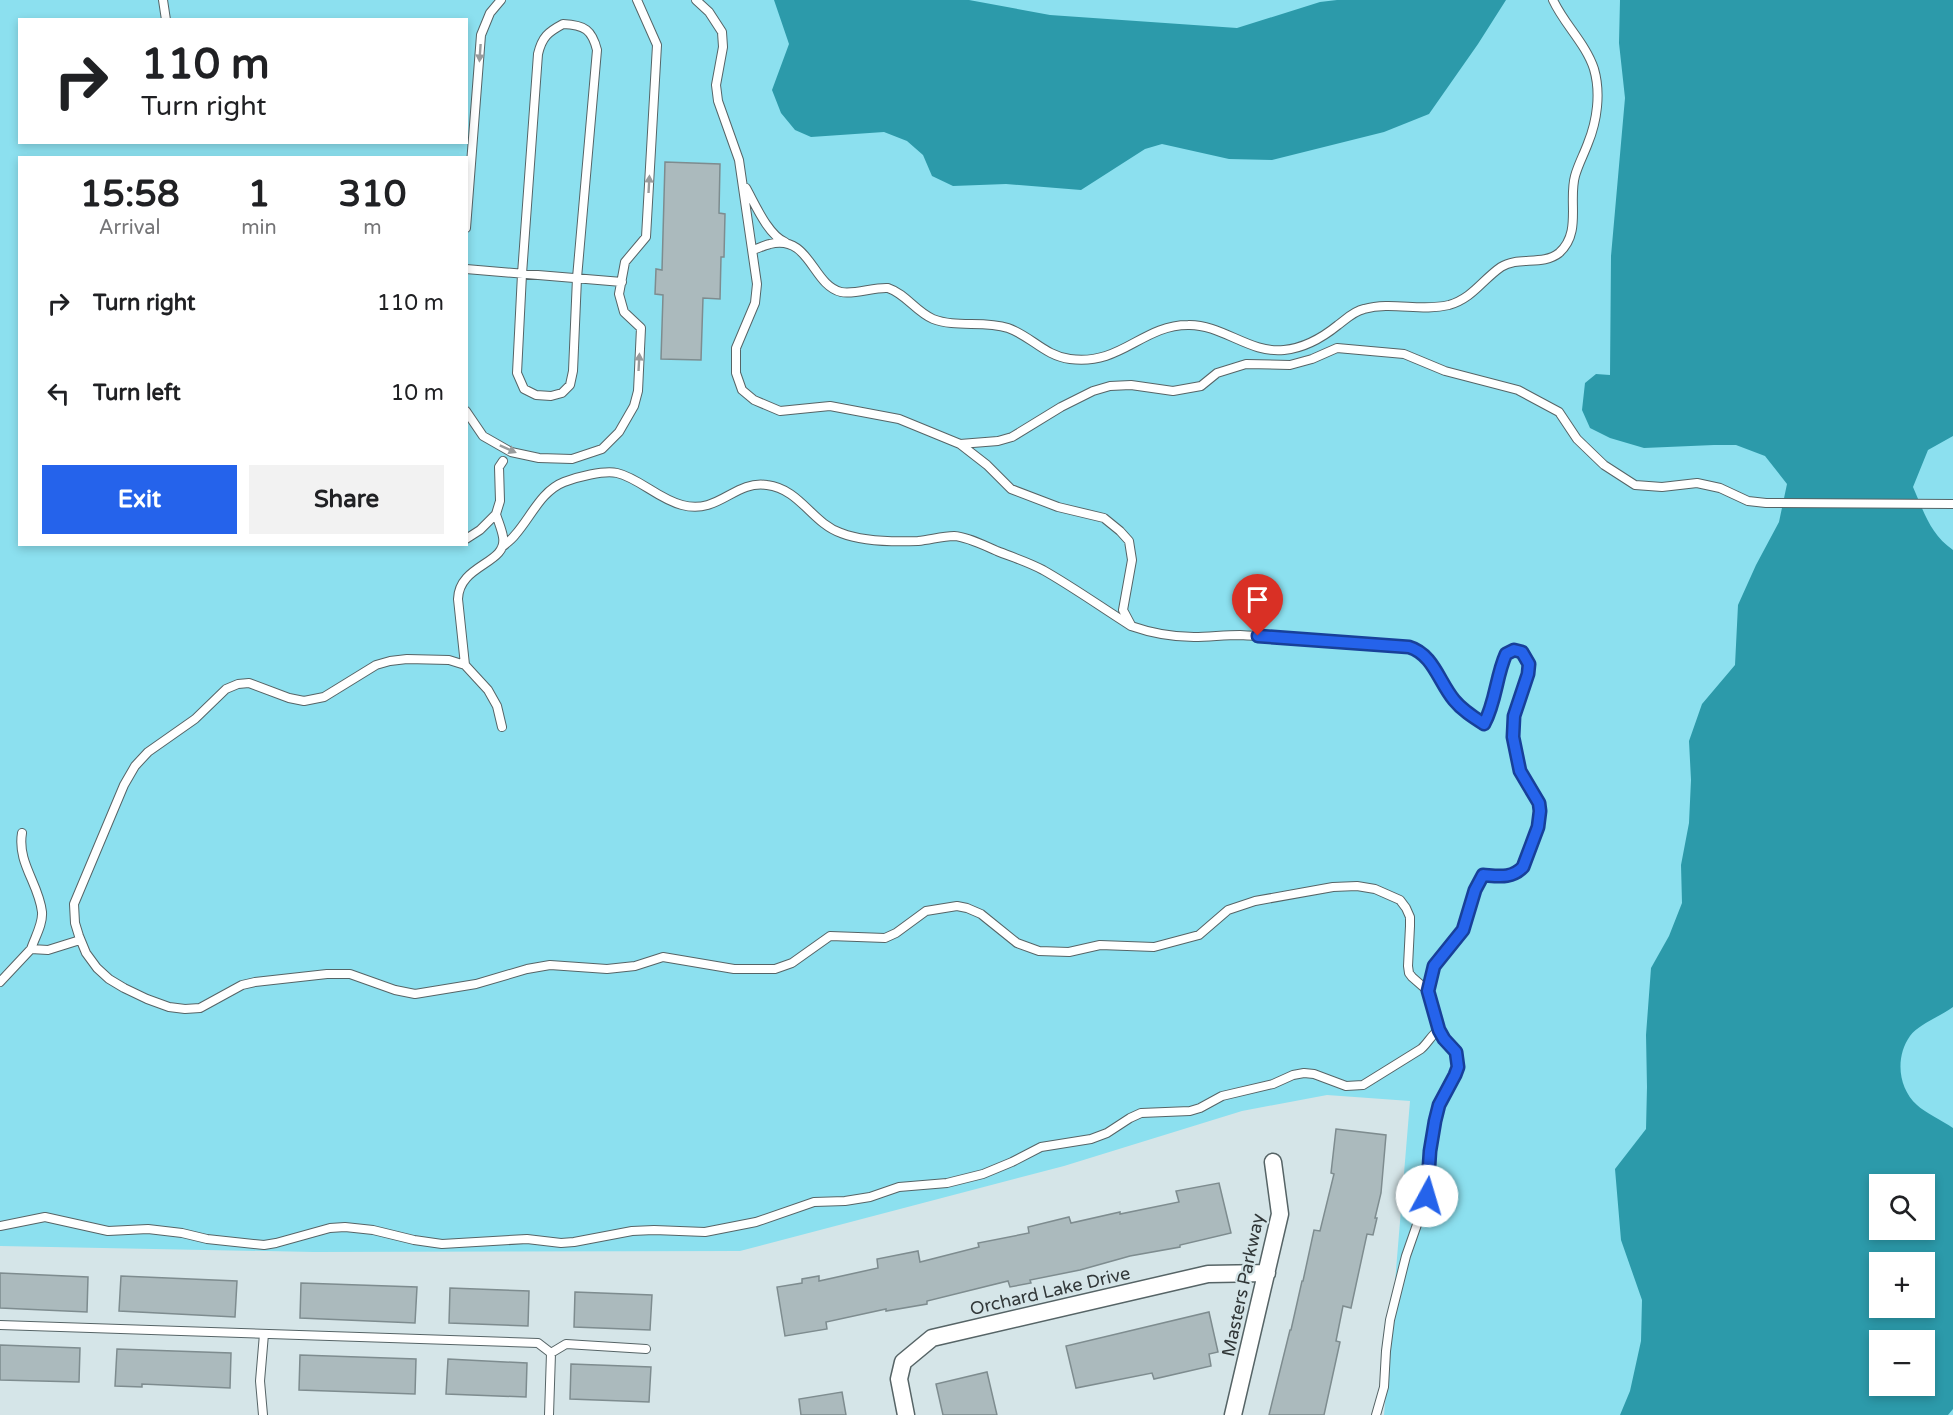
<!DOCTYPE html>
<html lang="en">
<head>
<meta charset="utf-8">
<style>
	:root { --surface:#fff; --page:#f2f2f2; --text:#202124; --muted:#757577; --accent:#2563eb }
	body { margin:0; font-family:"Varela Round",sans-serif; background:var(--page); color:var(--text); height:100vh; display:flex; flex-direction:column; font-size:22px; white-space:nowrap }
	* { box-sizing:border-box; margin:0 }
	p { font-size:20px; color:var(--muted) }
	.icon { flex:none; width:33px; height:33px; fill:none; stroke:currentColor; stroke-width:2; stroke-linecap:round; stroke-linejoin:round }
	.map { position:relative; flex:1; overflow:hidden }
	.details { position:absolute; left:18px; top:156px; width:450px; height:390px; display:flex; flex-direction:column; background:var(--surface); border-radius:0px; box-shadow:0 3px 9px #0003 }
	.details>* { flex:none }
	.guide { position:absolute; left:18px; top:18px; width:450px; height:126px; border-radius:0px; box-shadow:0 3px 9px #0003; background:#fff; color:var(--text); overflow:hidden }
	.buttons { position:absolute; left:1869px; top:1174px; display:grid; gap:12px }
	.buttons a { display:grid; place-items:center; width:66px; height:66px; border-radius:0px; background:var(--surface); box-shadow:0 3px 9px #0003; font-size:30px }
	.pin { position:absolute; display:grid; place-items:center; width:51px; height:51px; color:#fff; margin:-62px -26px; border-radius:50% 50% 50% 0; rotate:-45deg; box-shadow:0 0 6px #0007 }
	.pin .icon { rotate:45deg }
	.me { position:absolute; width:66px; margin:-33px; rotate:6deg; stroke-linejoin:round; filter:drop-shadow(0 0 4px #0008) }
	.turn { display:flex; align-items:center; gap:21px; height:126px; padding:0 24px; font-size:27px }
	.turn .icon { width:78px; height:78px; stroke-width:2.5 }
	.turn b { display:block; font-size:42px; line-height:51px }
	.eta { display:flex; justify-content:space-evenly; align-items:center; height:102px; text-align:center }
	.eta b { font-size:36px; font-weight:700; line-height:42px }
	.primary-button { display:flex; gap:12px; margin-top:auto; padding:12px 24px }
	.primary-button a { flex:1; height:69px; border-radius:0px; background:var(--accent); color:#fff; font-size:24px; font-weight:700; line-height:69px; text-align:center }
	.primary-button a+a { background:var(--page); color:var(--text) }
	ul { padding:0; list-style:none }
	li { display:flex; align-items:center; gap:18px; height:90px; padding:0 24px }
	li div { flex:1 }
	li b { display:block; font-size:22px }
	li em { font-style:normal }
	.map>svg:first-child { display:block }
</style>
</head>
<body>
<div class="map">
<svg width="1953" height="1415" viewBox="0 0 1953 1415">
	<rect width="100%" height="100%" fill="#d5e5e8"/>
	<!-- green -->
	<path fill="#8ce0ef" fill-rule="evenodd" d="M0,0H1953V1415H1384L1410,1101L1327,1095L1242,1111L1064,1166L740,1251L314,1252L0,1246ZM20,20H466V142H20ZM20,158H466V544H20ZM1880,1185H1924V1230H1880ZM1880,1263H1924V1308H1880ZM1880,1341H1924V1386H1880Z"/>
	<!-- water -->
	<path fill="#2c9aaa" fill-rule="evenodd" d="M774,0H969L1050,15L1237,28L1320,2L1337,0H1506L1478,44L1429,114L1384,132L1272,160L1229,159L1162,144L1145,149L1081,190L1006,184L953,186L932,176L923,155L907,141L884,132L811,137L795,130L781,113L772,90L789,44Z
		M1620,0H1953V436L1928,450L1913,487C1924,512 1930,534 1953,550V1007C1941,1016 1919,1024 1910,1036C1895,1057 1898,1088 1917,1105C1924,1112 1943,1121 1953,1128V1409L1948,1415H1620L1630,1391L1641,1341L1642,1300L1621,1240L1615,1169L1646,1129L1647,1087L1646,1035L1651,968L1669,936L1682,903L1681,865L1689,823L1691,780L1689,741L1702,704L1735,665L1738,605L1756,565L1779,522L1787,484L1765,456L1736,445H1714L1644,448L1610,438L1590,428L1582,410L1585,383L1596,374L1610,375L1611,256L1625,98L1619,43ZM1880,1185H1924V1230H1880ZM1880,1263H1924V1308H1880ZM1880,1341H1924V1386H1880Z"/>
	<!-- building -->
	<path fill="#abbabd" stroke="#7e8c8f" stroke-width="1.5" d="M665,162L720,164L719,213L725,214L724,257H721L720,299L703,298L701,360L661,359L663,295L655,294L656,269L662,270Z
		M1336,1129L1386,1135L1381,1193L1375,1218H1377L1373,1235L1367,1234L1351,1308L1343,1306L1336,1341L1340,1342L1324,1415H1269L1290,1330H1291L1302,1281H1303L1314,1230L1320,1231L1334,1174L1331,1173Z
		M1219,1183L1231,1233L1180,1245V1247L1130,1256L1080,1270L1030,1280L1031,1283L1010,1287L1008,1281L927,1301V1304L886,1311V1309L826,1322L827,1329L785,1336L777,1287L802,1283V1279L819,1276V1281L878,1268L877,1259L918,1251L920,1262L979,1247L978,1243L1029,1233L1028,1227L1069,1217L1071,1223L1120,1212V1214L1179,1202L1176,1191Z
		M0,1273L88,1277L87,1312L0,1308Z
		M121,1276L237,1281L235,1317L119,1311Z
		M301,1283L417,1287L415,1323L300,1318Z
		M450,1288L529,1291L528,1326L449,1323Z
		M575,1292L652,1295L650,1330L574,1327Z
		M1209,1312L1218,1352L1209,1354L1211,1366L1154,1379L1152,1373L1076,1388L1066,1346Z
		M0,1345L80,1348L79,1382L0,1380Z
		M117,1349L231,1353L230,1388L142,1384V1387L115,1386Z
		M300,1355L416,1359L415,1394L299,1390Z
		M448,1359L527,1363L526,1397L446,1394Z
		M571,1364L651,1367L649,1402L570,1399Z
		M987,1372L997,1415H943L936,1384Z
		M842,1392L846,1415H801L799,1399Z"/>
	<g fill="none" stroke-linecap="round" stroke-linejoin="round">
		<!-- service casing -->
		<g stroke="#566466" stroke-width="10">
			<path id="service" d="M163,0L166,20
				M696,0L709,12L722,32L723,47L716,85L718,101L739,160L757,284L755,303L736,348V373L742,390L754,400L780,411L830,406L899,419L960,444L987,465L1011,489L1058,507L1104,518L1120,531L1129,541L1132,560L1123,610L1131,625
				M563,24C585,25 592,30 597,50L577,278L573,371L570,385L562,393L551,396L536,395L524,389L517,373L522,274L538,54C542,37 548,32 563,24Z
				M746,188C755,204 768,235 785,242
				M466,228L481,35L490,13L501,0
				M753,250C759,248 765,245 770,244C810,234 812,285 841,292C854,295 874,287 888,288C906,294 916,312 933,319C956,328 984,320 1008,328C1031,336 1045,356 1070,359C1121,366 1142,325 1188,325C1222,324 1250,354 1284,350C1305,348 1322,338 1338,325C1346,319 1354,311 1364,309C1392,301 1421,312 1449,305C1473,298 1482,280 1501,267C1518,256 1543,266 1559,253C1582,233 1568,201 1575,176C1578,165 1584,154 1588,143C1597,121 1601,93 1594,69C1586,44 1564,24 1553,0
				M466,269L622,282
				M466,411L483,436L511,452L539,458L572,459L602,449L619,432L634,406L638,391L641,328L624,312L619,294L625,262L646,237L657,45L637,0
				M960,444L998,441L1012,437L1061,407L1093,391L1110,386L1131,385L1173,391L1201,386L1217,373L1246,364L1290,365L1312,359L1337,348L1404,354L1445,371L1518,390L1559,412L1577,439L1604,465L1635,485L1662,487L1697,483L1720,488L1748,501L1766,503L1953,504
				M496,514L500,501L499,467L503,461
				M466,539L480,530L496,514C498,521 502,530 503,537C508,564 459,564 458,599L465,665L488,690L497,706L502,727
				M502,547C507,543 512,539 515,535C531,517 541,491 564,482C577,477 604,470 617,473C639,478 658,499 682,505C719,515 734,480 767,485C800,489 812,523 841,533C864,542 894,542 918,541C930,540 942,536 954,536C968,537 983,545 997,551C1012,557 1028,562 1043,570C1073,587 1101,607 1131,626C1151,633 1172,637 1194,637C1209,637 1224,635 1240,635C1296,638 1353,643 1409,647C1433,654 1439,682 1454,700C1462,710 1473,717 1484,724C1496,702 1496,676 1506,654L1514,650L1522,652L1529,664L1528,674L1514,716L1513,737L1520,771L1539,803L1540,819L1523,867L1517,873L1507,876L1483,875L1475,890L1463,930L1434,966L1428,991
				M465,665L449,660L407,659L390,661L376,665L324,697L304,701L289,698L249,683L238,684L226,689L195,719L148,752L135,766L124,785L74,904L75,923L79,936L86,953L97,968L109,979L124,988L147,999L169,1007L185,1009L200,1008L242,985L255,982L327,974H350L395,990L415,994L476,984L527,969L550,965L607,969L635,966L663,957L734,969H775L792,963L830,936L885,938L896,933L926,911L957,906L967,908L981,914L1017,943L1039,951L1069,952L1100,945L1154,947L1199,935L1228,910L1255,901L1333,887L1357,886L1375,889L1400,900L1406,908L1410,917V926L1408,966L1409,973L1412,977L1428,991L1439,1030L1444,1039L1456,1052L1458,1067L1439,1105L1435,1121L1430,1151L1427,1196L1406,1256L1390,1320L1386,1351L1384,1387L1376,1415
				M22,833C17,863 39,884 42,912C43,924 35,937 31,949
				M0,982L31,949L48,950L80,940
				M0,1226L45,1217L108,1231L148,1229L182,1233L207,1239L264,1245L276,1243L330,1228L345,1227L373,1230L414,1240L442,1244L527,1239L561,1243L574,1242L632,1231L654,1230L705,1232L756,1222L814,1202L845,1201L870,1197L899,1187L947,1183L983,1174L1012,1162L1041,1147L1091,1139L1107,1133L1130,1118L1141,1113L1190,1111L1200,1108L1222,1096L1273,1084L1293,1075L1304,1073L1314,1074L1346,1086L1363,1085L1421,1049C1428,1043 1432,1034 1439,1030
				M0,1325L538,1343L551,1353L549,1415
				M551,1353L566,1344L646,1349
				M263,1415L260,1381L264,1334"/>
		</g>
		<!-- minor casing -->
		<g stroke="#566466" stroke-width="19">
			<path id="minor" d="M906,1415L899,1379L903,1362L932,1338L1208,1274L1267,1273
				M1233,1415L1280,1214L1273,1162"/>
		</g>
		<!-- service -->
		<use href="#service" stroke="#fff" stroke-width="8"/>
		<!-- minor -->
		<use href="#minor" stroke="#fff" stroke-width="16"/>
	</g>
	<!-- one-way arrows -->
	<defs><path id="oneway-solid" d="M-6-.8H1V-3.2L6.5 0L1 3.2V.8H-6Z" transform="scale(1.5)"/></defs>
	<g fill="#989b9c">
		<use href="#oneway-solid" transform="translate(480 53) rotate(94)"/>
		<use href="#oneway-solid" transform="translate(649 184) rotate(-87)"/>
		<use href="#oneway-solid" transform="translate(639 362) rotate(-87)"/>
		<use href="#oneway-solid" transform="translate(508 449) rotate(24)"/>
	</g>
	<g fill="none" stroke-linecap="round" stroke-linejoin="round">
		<!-- route casing -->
		<g stroke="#184099" stroke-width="15">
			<path id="route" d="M1258,636L1409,647C1433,654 1439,682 1454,700C1462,710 1473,717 1484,724C1496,702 1496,676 1506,654L1514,650L1522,652L1529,664L1528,674L1514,716L1513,737L1520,771L1539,803L1540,811L1538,827L1523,867C1512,879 1498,876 1483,875L1475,890L1463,930L1434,966L1428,991L1439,1030L1444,1039L1456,1052L1458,1067L1455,1075L1439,1105L1435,1121L1430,1151L1427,1196"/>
		</g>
		<!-- route -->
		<use href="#route" stroke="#2563eb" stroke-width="10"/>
	</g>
	<g text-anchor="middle" stroke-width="4.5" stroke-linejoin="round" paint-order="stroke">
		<!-- street labels -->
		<g font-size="18" fill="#313738" stroke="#d5e5e8">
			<text transform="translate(1243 1285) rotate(-78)" y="6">Masters Parkway</text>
			<text transform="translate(1050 1291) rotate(-13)" y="6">Orchard Lake Drive</text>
		</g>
	</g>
</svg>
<div class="buttons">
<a><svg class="icon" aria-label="search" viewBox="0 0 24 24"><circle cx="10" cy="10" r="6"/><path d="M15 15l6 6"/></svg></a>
<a>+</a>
<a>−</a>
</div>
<div class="pin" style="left:1258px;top:636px;background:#d93025"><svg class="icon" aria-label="arrive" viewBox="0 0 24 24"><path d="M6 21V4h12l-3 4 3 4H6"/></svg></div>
<svg class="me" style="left:1427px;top:1196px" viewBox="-20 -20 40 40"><circle r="19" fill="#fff"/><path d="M0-13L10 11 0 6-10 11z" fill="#2563eb"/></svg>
<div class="guide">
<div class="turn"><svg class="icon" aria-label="right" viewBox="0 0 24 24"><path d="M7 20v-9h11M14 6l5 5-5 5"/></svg><div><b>110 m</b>Turn right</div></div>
</div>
<section class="details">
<div class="eta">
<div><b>15:58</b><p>Arrival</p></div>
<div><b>1</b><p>min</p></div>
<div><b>310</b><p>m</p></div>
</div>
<ul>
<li><svg class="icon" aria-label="right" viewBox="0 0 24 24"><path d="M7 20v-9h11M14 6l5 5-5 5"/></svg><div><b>Turn right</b></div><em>110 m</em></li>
<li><svg class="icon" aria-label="left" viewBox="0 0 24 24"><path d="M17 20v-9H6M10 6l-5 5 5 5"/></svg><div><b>Turn left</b></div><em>10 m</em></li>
</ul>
<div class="primary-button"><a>Exit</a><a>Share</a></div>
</section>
</div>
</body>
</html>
